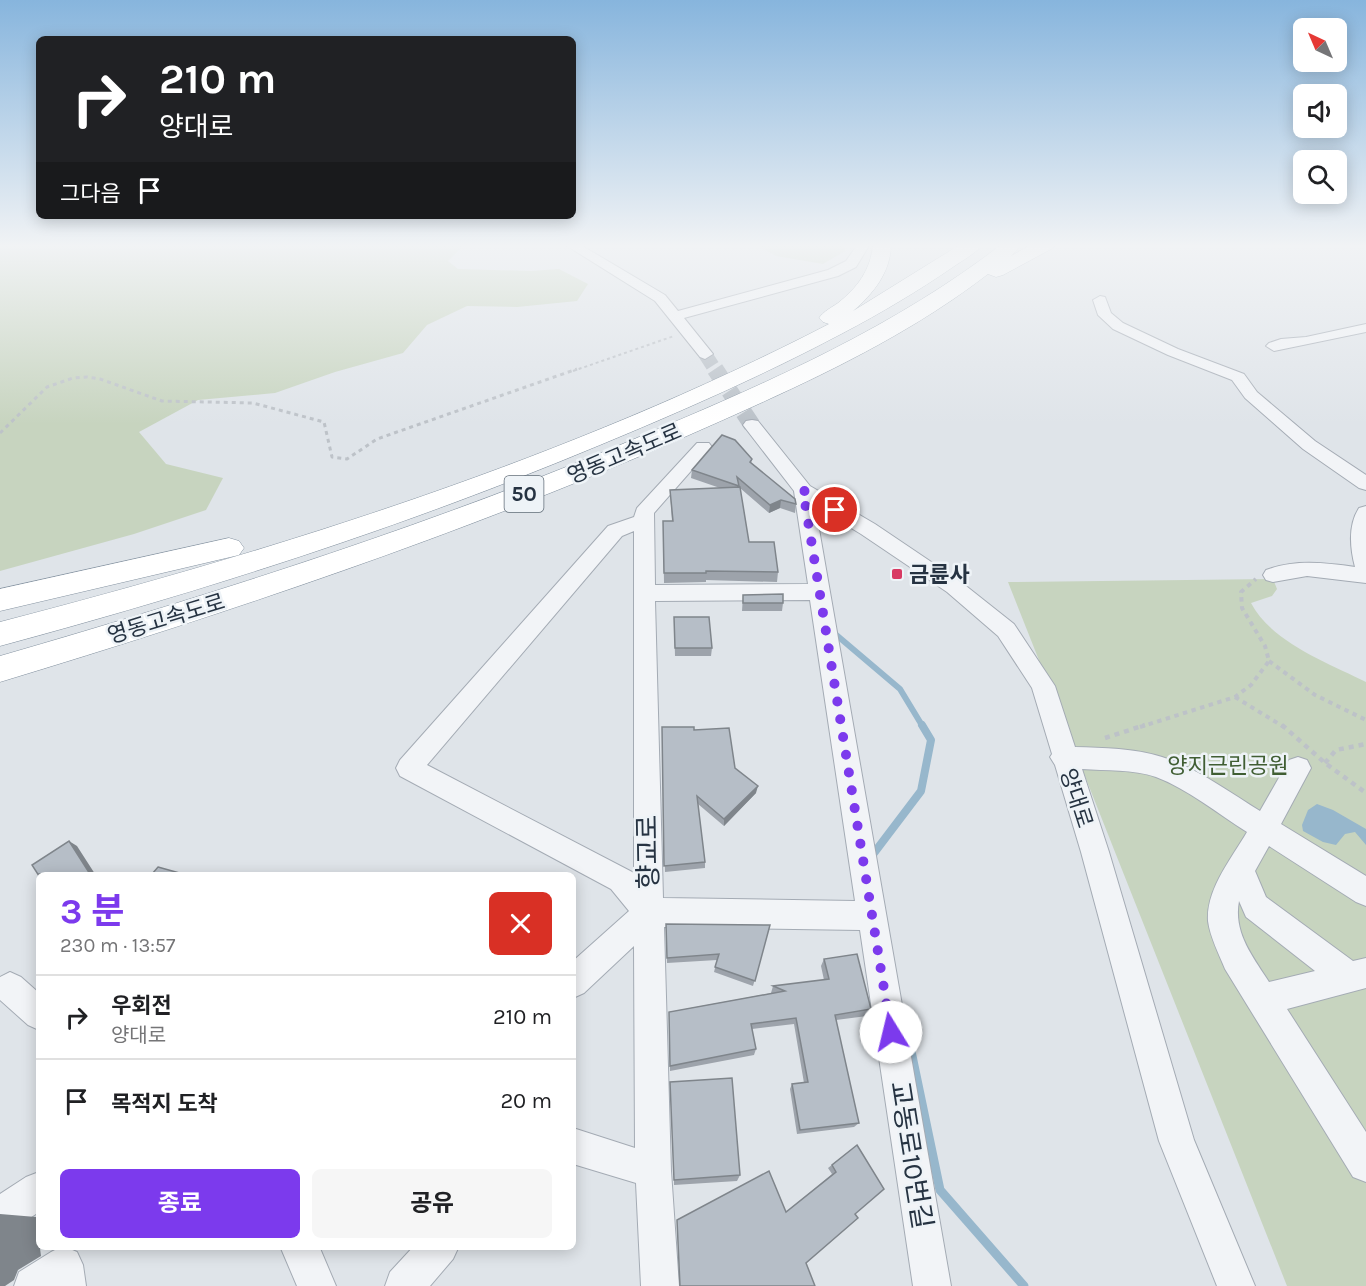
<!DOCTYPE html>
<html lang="ko">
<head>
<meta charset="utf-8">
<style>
	:root { --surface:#fff; --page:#f6f6f6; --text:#202124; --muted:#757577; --line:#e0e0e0; --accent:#7c3aed }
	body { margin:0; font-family:Karla,"Noto Sans KR",sans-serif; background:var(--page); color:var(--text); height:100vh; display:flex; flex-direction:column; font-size:22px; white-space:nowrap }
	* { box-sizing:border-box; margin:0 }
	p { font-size:20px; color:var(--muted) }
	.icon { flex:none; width:33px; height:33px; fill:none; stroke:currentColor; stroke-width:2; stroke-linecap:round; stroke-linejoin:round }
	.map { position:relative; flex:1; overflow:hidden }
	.details { position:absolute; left:36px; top:872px; width:540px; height:378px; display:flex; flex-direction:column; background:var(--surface); border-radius:9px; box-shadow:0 3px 15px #0003 }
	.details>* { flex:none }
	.top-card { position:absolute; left:36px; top:36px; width:540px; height:183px; border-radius:9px; box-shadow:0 3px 15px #0003; background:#202124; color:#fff; overflow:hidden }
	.needle { width:39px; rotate:316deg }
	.controls { position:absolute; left:1293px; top:18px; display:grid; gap:12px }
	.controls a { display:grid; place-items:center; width:54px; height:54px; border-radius:9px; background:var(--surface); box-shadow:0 3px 15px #0003; font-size:30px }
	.pin { position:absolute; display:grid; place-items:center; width:51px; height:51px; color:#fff; margin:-26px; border:3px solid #fff; border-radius:50%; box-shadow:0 2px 6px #0007 }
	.me { position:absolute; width:66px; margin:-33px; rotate:351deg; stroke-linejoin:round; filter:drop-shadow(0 0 4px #0008) }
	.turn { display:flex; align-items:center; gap:21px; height:126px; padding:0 24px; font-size:27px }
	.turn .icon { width:78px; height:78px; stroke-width:2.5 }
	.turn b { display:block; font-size:42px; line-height:51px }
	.then { display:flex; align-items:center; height:57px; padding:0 24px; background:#0003; gap:12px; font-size:22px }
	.round { display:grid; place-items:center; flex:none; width:63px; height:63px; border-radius:9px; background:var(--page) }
	.overview { display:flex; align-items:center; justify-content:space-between; height:102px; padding:0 24px }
	h1 { font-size:36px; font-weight:700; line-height:45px; color:var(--accent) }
	.cta { display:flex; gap:12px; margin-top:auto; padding:12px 24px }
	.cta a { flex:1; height:69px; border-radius:9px; background:var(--accent); color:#fff; font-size:24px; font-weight:700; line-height:69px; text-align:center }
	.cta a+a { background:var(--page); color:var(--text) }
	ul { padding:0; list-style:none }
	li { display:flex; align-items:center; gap:18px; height:84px; padding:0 24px; border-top:2px solid var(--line) }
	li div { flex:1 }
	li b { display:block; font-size:22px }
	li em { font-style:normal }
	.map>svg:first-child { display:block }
</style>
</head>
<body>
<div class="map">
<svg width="1366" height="1286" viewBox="0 0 1366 1286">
	<rect width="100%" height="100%" fill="#dfe4e9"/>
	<!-- green -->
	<path fill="#c7d4bf" d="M0,244H465L448,261L458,269L531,271L559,269L588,284L577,301L517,307L467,306L427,325L403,353L335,372L275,393L198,400L139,432L166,464L223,478L206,510L134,534L0,571Z
		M755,244H844L845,251L823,264L776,256Z
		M1273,579L1277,589L1272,596L1251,603C1271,642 1328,663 1366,682V1286H1287L1008,582Z"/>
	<!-- water -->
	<path fill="#97b7cc" d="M1317,804L1333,810L1366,829V845L1355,832L1345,834L1336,845L1323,842L1303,831L1302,825L1308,810Z"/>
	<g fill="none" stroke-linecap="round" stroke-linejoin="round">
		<!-- stream-far2 -->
		<path stroke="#97b7cc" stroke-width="6" d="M834,633L900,689L923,727"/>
		<!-- stream-far1 -->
		<path stroke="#97b7cc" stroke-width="8" d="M871,857L921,791L931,740L922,725"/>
		<!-- stream -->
		<path stroke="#97b7cc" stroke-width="9" d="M902,1008L940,1190L1024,1286"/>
		<!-- minor-tunnel-far1 -->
		<path stroke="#bac1c8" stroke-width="14" stroke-dasharray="14 7" stroke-linecap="butt" d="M705,354L716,371"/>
		<!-- minor-tunnel -->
		<path stroke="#bac1c8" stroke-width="17" stroke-dasharray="17 9" stroke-linecap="butt" d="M715,369L752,425"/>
		<!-- minor casing -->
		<g stroke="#a4abb4" stroke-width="2">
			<path id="minor" d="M564,244H579L665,295L678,311L828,270L846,261L858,244H870L856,267L838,276L684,318L713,354L705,359L700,357L655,301Z
				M1100,296L1105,297L1111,313L1123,323L1178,349L1244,374L1257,392L1315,441L1366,475V490L1359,488L1303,449L1245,398L1232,380L1168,355L1113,329L1098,315L1093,300Z
				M1366,324V332L1274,351L1266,346L1269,343L1281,339L1306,337Z
				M752,420L758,421L810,486L875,524L961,582L1014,624L1055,686L1075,747C1104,748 1134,748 1162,757C1197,768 1229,792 1260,811L1289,760L1298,757L1307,760L1311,768L1281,824L1366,876V906L1356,902L1269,846L1255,871L1266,897L1353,961L1366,958V988L1287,1009L1366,1132V1182L1353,1177L1225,969C1219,954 1210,937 1208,921C1206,889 1232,858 1247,832C1218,814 1188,789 1156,777C1133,769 1106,771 1082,769L1109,852L1194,1140L1255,1286H1217L1159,1141L1081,852L1055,765L1050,757L1052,754L1032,688L998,636L947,592L861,534L815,506L951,1286H913L860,930L664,927L671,1171L679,1286H641L636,1183L573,1164V1128L635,1148L634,946L584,993L573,998V961L629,911L611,889L400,776L396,768L400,760L608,526L634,517L637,508L697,443H709L712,447L654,513L655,585L808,584L794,491L743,425L746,421ZM634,531V873L427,765L622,536ZM810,600L855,901L663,898L655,601ZM1239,901L1246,917L1315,971L1269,982C1253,957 1233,933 1239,901Z
				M1366,506V583L1307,576L1273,582L1266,580L1263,575L1266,570C1297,559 1324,563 1355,567C1350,548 1348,525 1359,508Z
				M10,972L21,977L39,993V1030L28,1025L0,1000V977Z
				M39,1172V1212L13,1229L0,1234V1194L26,1177Z
				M63,1246L77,1252L83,1265L86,1286H14L19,1272L51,1252Z
				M280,1246H319L336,1286H297Z
				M414,1246H459L453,1259L430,1286H385L390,1272Z"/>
		</g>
		<!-- highway casing -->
		<g stroke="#8593a1" stroke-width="1">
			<path id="highway" d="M873,244H891C891,272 873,294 853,311L961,244H983C975,254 963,260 953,267C918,291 881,313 843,333C764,375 682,411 600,445C404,527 204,591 0,646V622C282,549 570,458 829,324L823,322L819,318C824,311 831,308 838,303C857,288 871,270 873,244Z
				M1002,244H1023L1011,256L1032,244H1056L1053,248L1003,275L996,277L988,274C896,345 786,392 680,439C459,535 231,612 0,682V656C221,592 440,522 651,432C774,380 896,326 1002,244Z
				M229,538L239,541L244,548L239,555L0,611V589Z"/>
		</g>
		<!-- path-far3 -->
		<path stroke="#bdc2c8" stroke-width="2" stroke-dasharray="3 3" stroke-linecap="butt" d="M573,371L674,336"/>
		<!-- path-far2 -->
		<path stroke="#bdc2c8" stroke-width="3" stroke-dasharray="4 4" stroke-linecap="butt" d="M0,433L47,387L73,378L87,377L100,379L162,401L253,403L324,422L332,457L347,459L377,439L577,369"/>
		<!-- path-far1 -->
		<path stroke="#bdc2c8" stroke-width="4" stroke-dasharray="4.5 4.5" stroke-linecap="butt" d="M1269,661L1315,695L1366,720
			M1235,697L1284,727
			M1140,727L1235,697L1251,685L1269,661L1265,646L1242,608L1241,592L1256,579"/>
		<!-- path -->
		<path stroke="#bdc2c8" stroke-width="4.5" stroke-dasharray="5 5" stroke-linecap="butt" d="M1282,725L1325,763L1366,793
			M1105,738L1145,725
			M1325,763L1336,750L1366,744"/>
		<!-- minor -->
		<use href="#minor" fill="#f2f4f7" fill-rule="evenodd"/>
		<!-- highway -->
		<use href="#highway" fill="#fff" fill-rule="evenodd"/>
	</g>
	<!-- wall -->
	<path fill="#9da3ab" d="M752,459L751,463L796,504L795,513L780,508L769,513L740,488L749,542L778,572L777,582L706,580V582L664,583L663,521H672L670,490L720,488L691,478L692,470Z
		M743,595L783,603L782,611H742Z
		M674,617L712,648L711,656H675Z
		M662,727L694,730L735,768L756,793L724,826L698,804L705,862V868L665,872Z
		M666,924L770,925L753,986L714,972L717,960L667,963Z
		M824,959L871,1009L867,1016L836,1020L859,1123L854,1127L797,1134L790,1089L792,1084L804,1083L794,1024L752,1029L756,1049L754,1055L670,1071L669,1012L772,993H771L773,986L824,980L821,966Z
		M857,1145L855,1214L806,1263L786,1212L832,1174L828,1168Z
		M740,1175L737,1181L674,1185V1180Z"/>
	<!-- shaded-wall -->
	<path fill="#7f858b" d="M781,500L780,508L769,513L770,505Z
		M758,786L756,793L724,826V819Z
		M69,841L77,846L95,874H90Z
		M0,1214L36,1217L41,1256L18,1270L14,1280L5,1286H0Z"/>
	<!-- building -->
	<path fill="#b6bec7" stroke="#7f858b" stroke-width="1.5" d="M722,435L735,440L752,459L750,462L795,499L796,504L781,500L770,505L737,477L739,486L692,470Z
		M740,487L749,542H774L778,572L706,571V573H664L663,521H673L670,490Z
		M783,594V603H743V595Z
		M674,617H709L712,648H675Z
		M662,727H694V730L729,728L735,768L758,786L724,819L697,796L705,862L664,866Z
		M69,841L90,874H39V876L32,865Z
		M158,867L183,874H152Z
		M666,924L770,925L755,981L715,967L719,954L667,958Z
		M857,954L871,1009L835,1015L859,1123L800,1130L792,1084L808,1082L796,1018L751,1024L756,1049L670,1066L669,1012L785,991L773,986L829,979L824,959Z
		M732,1078L740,1175L674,1180L670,1082Z
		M857,1145L884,1189L855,1214L858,1218L806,1263L815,1286H680L677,1220L769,1171L786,1212L836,1172L832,1165Z"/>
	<!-- sky -->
	<linearGradient id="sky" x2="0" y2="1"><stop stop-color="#87b5dd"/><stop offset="0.58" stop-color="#f1f3f5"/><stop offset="1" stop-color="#f1f3f5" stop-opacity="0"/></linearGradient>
	<rect width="1366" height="424" fill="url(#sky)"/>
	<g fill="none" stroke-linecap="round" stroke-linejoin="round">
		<!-- route -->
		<path stroke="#7c3aed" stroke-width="10" stroke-dasharray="0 18" d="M835,510L803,490L891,1032"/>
	</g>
	<!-- markers -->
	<rect fill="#d83a63" stroke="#eef3f7" stroke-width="2" x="891" y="568" width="12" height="12" rx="3"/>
	<g text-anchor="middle" stroke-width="5" stroke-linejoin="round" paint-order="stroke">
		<!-- shield labels -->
		<rect fill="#eef3f7" stroke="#626d78" stroke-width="1.5" x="504.5" y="476" width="39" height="36" rx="4.5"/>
		<g font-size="21" font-weight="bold" fill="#263342">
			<text x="524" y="501">50</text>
		</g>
		<!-- street labels -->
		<g font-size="22" fill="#263342" stroke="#eef3f7">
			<text transform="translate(624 453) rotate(-23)" y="8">영동고속도로</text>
			<text transform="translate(166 618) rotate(-17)" y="8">영동고속도로</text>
			<text transform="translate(1077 798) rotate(72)" y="8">양대로</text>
		</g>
		<!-- poi labels -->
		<g font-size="22" font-weight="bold" fill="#263342" stroke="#eef3f7" text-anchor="start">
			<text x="909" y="582">금륜사</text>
		</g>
		<!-- park labels -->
		<g font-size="22" fill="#405e33" stroke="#eef3f7">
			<text x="1228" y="773">양지근린공원</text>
		</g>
		<!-- near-street labels -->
		<g font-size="27" fill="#263342" stroke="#eef3f7">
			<text transform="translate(648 852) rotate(-91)" y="9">향교로</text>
			<text transform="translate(911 1155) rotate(81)" y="9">교동로10번길</text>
		</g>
	</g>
</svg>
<div class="controls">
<a><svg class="needle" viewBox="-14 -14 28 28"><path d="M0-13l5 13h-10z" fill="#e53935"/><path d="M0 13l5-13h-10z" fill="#757577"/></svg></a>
<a><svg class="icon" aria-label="sound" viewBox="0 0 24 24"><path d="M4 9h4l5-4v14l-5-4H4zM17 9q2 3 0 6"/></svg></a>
<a><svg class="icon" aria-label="search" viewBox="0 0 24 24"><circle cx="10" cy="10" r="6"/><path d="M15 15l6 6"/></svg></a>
</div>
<div class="pin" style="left:835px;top:510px;background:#d93025"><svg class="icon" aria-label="arrive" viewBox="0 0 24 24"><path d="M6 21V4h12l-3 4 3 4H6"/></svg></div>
<svg class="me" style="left:891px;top:1032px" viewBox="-20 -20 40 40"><circle r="19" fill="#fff"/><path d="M0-13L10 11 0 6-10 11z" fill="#7c3aed"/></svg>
<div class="top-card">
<div class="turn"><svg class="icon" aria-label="right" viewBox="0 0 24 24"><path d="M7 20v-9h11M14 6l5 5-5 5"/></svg><div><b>210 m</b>양대로</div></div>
<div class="then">그다음<svg class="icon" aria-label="arrive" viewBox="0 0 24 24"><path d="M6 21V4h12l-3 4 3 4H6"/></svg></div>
</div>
<section class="details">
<div class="overview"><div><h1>3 분</h1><p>230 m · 13:57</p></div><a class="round" style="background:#d93025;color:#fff"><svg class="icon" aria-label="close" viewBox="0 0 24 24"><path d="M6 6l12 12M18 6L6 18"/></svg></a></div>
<ul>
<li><svg class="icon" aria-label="right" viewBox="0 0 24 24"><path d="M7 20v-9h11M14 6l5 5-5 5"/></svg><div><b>우회전</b><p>양대로</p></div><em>210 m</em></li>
<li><svg class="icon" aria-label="arrive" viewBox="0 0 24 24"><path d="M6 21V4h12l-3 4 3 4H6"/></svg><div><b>목적지 도착</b></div><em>20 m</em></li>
</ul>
<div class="cta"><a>종료</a><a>공유</a></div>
</section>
</div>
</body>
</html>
